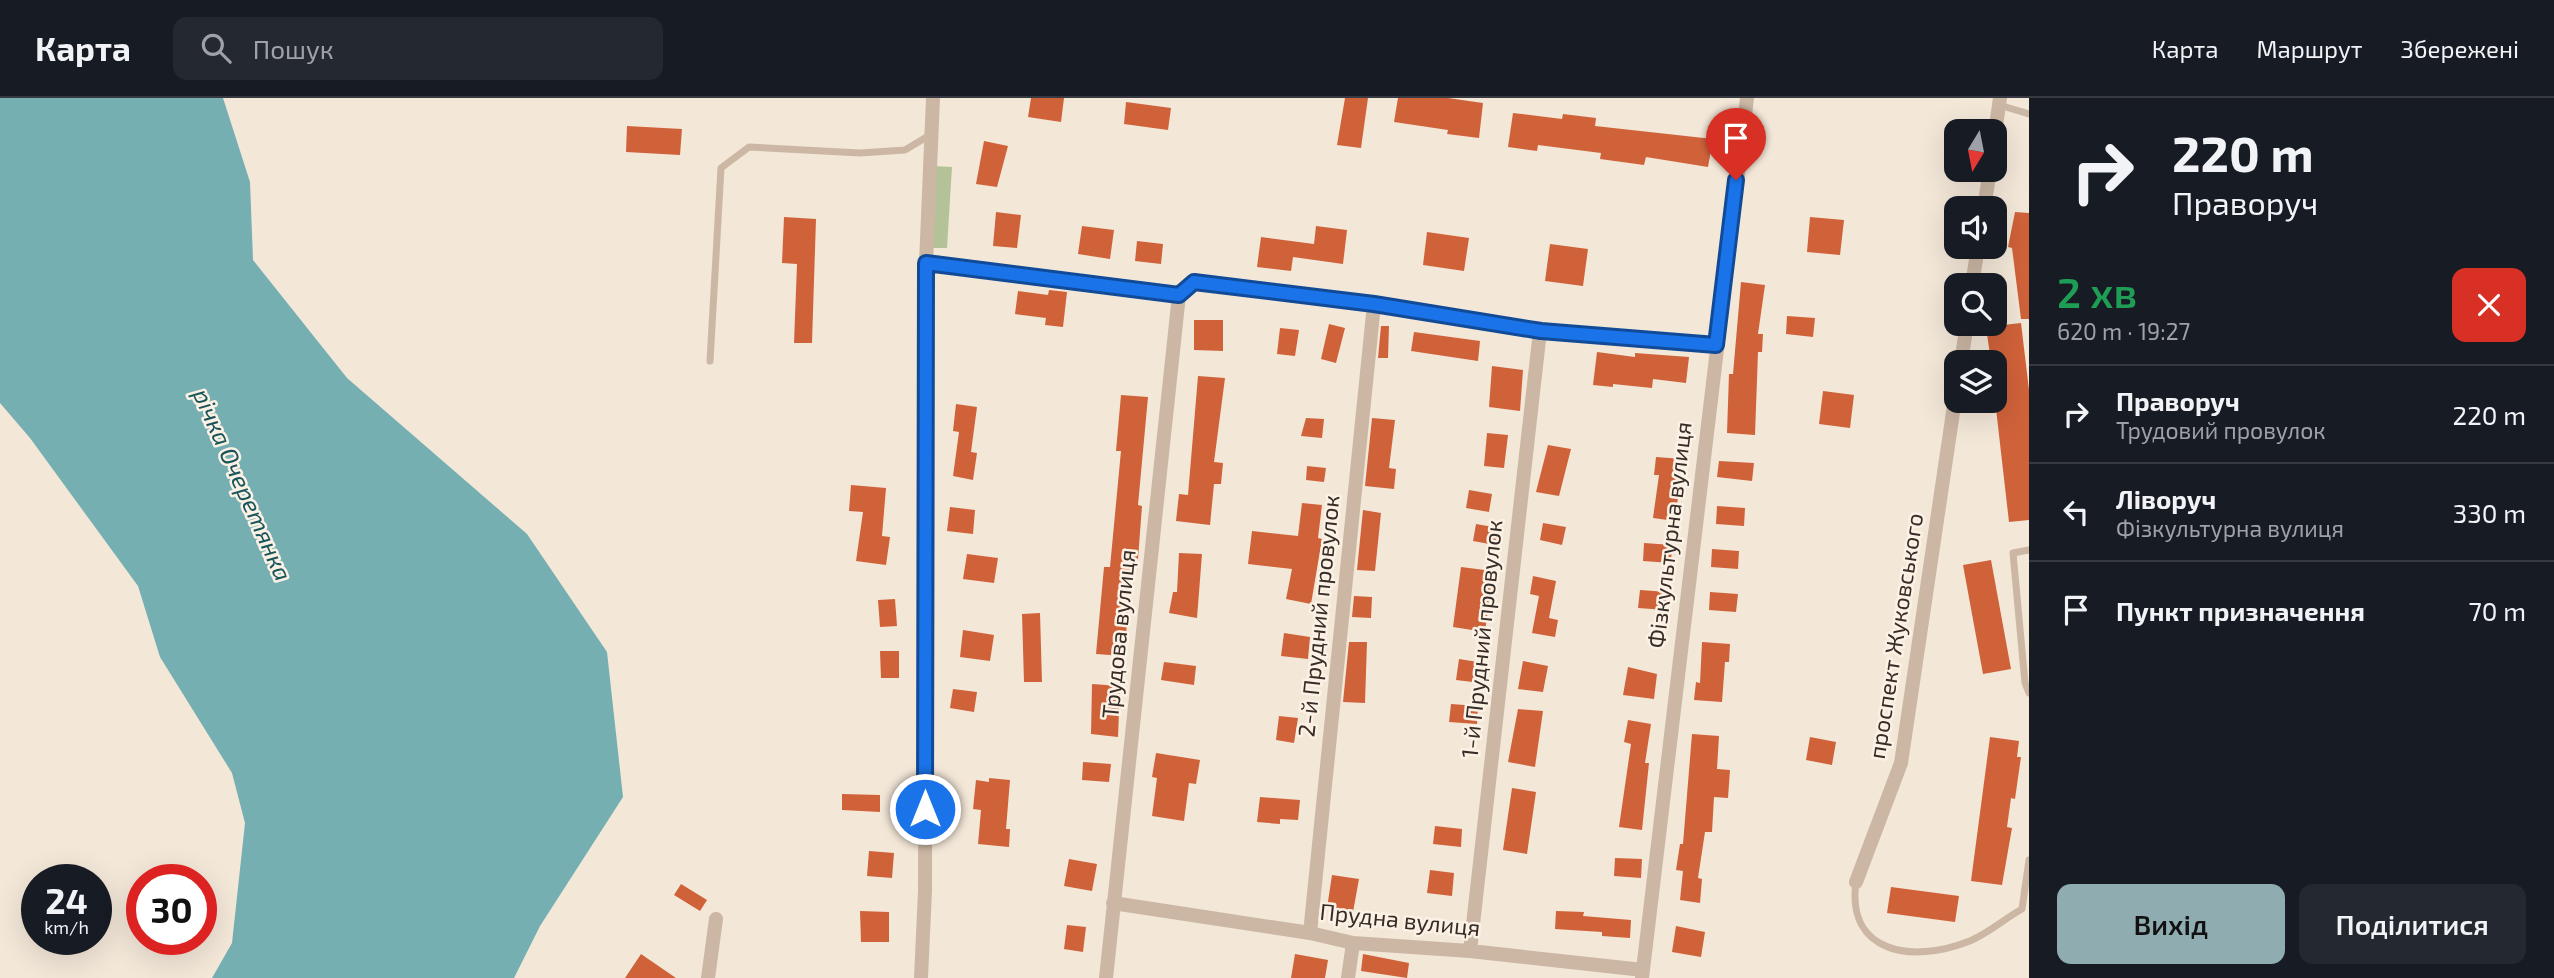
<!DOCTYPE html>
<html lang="uk">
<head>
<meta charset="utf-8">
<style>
	:root { --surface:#171b24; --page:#242831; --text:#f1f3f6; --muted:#9ea1a6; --line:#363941; --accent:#8facb0 }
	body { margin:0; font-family:"Exo 2",sans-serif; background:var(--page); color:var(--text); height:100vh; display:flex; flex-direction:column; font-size:26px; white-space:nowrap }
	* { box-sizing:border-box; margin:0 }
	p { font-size:23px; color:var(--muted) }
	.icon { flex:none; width:38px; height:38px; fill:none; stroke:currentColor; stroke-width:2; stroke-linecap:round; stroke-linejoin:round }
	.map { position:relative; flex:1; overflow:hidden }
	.details { display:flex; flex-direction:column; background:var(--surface); width:525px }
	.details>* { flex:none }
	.hud { background:#171b24; color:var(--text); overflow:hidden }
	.needle { width:46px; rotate:190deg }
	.controls { position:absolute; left:1944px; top:21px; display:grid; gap:14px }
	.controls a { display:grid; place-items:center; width:63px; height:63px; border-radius:14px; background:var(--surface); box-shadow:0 7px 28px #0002; font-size:35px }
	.speed { position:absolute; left:21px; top:766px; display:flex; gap:14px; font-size:35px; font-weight:700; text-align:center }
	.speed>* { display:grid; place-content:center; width:91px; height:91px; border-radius:50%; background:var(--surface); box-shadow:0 7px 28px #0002; line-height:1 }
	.speed small { font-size:18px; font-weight:400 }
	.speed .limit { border:10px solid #d22; background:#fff; color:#111 }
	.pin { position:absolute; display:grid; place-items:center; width:60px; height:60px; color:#fff; margin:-72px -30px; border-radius:50% 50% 50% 0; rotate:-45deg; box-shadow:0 0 7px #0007 }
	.pin .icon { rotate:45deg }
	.me { position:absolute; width:77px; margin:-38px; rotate:0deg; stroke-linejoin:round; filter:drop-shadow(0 0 5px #0008) }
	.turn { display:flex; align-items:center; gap:24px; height:147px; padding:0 28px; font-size:32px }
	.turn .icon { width:91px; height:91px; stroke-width:2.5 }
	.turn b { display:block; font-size:49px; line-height:60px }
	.round { display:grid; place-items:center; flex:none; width:74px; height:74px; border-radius:14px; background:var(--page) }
	.head { display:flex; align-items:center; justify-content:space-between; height:119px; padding:0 28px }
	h1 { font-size:42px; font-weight:600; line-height:52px; color:#1e9e55 }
	.primary-button { display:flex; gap:14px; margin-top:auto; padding:14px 28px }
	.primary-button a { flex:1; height:80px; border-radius:14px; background:var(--accent); color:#111; font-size:28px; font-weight:600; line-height:80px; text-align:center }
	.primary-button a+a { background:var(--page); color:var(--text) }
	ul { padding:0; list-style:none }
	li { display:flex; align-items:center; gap:21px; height:98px; padding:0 28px; border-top:2px solid var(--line) }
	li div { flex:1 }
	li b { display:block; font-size:26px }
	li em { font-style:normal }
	header { display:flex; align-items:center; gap:42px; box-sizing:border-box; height:98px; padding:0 35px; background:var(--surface); border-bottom:2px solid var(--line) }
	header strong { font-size:33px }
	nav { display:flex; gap:38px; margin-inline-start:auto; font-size:24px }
	.search { width:490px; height:63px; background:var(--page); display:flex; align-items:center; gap:18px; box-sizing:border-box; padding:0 24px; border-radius:14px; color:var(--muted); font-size:26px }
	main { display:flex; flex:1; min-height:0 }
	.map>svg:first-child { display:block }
</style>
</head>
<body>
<header>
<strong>Карта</strong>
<div class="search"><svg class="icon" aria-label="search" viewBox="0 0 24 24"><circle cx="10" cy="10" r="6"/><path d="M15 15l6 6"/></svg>Пошук</div>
<nav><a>Карта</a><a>Маршрут</a><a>Збережені</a></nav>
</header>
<main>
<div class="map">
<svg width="2029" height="880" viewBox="0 0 2029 880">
	<rect width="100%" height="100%" fill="#f3e7d8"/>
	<!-- green -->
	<path fill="#b4c397" d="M934,68L952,69L947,150H930Z"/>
	<!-- water -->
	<path fill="#75afb2" d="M0,0H223L250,84L253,162L347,280L527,436L607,554L623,699L540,828L514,880H212L232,845L245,725L232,675L160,559L138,488L30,340L0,305Z"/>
	<!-- building -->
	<path fill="#d0623a" d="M1031,0H1064L1061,24L1028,19Z
		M1345,0H1368L1361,50L1337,47Z
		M1398,0H1448L1483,5L1479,40L1447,36L1448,32L1394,24Z
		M1126,4L1171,10L1168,32L1124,26Z
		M1513,15L1562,21L1563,16L1596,20L1595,28L1713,41L1708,69L1646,59L1644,67L1600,61L1601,55L1538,47L1537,53L1508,49Z
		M627,28L682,31L680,57L626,54Z
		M984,43L1008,48L997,89L976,86Z
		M996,114L1021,117L1017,150L993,148Z
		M2015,114L2029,115V221H2021L2012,150L2008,149Z
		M784,119L816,121L812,245H794L797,166L782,165Z
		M1810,119L1844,122L1840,157L1807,154Z
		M1082,128L1114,132L1110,161L1078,156Z
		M1316,128L1347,132L1343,166L1293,159L1291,173L1257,169L1261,139L1314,146Z
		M1427,134L1469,140L1464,173L1423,167Z
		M1137,143L1163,146L1161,166L1135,163Z
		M1550,146L1588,151L1583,188L1545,183Z
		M1741,184L1765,187L1758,236H1763L1762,254H1758L1755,337L1727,335L1729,276H1733Z
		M1049,192L1067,194L1063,229L1045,227L1046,220L1015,216L1018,193L1048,197Z
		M1787,218L1815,220L1813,239L1786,236Z
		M1194,222H1223V253L1194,252Z
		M2021,225L2029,292V422L2009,424L1995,302V264H1991L1986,229Z
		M1329,226L1345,230L1336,265L1321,261Z
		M1381,228H1389L1388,260H1378Z
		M1280,230L1299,232L1295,258L1277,256Z
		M1414,234L1480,243L1478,263L1411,253Z
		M1597,254L1635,259V255L1689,259L1686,285L1653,281L1652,290L1613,286V289L1593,287Z
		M1492,268L1523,272L1520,313L1489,309Z
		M1198,278L1225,280L1214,364L1223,365L1221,386H1214L1210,427L1176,423L1179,396L1188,397Z
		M1823,293L1854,297L1850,330L1819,326Z
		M1121,297L1148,299L1138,407L1142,408L1138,461L1133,460L1124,558L1096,556L1104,469H1110L1121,353H1116Z
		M956,306L977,309L971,354L977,355L973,382L953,378L959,334L953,333Z
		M1306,320L1324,321L1322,340L1301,338Z
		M1372,320L1395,322L1389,370L1396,371L1394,391L1365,388Z
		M1487,335L1508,337L1504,370L1484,368Z
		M1548,347L1571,351L1559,398L1536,394Z
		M1656,359L1683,361L1675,423L1653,420L1659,377H1654Z
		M1719,363L1754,365L1752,383L1717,379Z
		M1307,368L1326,370L1324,384L1306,382Z
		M851,387L886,390L882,438L890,439L886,467L856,463L863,414L849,413Z
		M1469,392L1492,396L1489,414L1466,410Z
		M1302,405L1322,407L1318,440L1322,441L1311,506L1286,501L1292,471L1248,466L1252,433L1298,438Z
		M1717,408L1745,410L1744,428L1716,426Z
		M950,409L975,412L973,436L947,433Z
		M1363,412L1381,415L1375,473L1357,472Z
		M1543,425L1566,429L1562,447L1540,442Z
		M1476,426L1499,430L1495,447L1473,443Z
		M1644,445L1672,447L1671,465L1643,463Z
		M1712,451L1739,453L1738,471L1711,469Z
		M1179,455L1202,456L1197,520L1169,515L1173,494H1177Z
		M967,456L998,460L994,485L963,481Z
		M1991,462L2011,571L1983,576L1963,467Z
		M1461,469L1493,473L1485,534L1453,529Z
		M1533,478L1556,483L1549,520L1558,522L1555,539L1532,535L1539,498L1530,496Z
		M1640,492L1667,494L1666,512L1638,510Z
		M1710,494L1738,496L1736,514L1709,512Z
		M1354,498L1372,499L1371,520L1352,519Z
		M895,501L897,528L880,529L878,502Z
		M1040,515L1042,584H1024L1022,516Z
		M963,532L994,537L990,563L960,559Z
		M1284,535L1310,539L1308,561L1281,558Z
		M1349,544H1367L1365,605L1343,604Z
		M1702,544L1730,546L1729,564H1725L1722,604L1694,602L1696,584L1700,585Z
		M880,553H899V580H881Z
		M1459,561L1484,565L1481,585L1456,582Z
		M1523,563L1548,568L1543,594L1518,591Z
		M1164,564L1196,568L1194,587L1161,582Z
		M1628,569L1657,576L1654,601L1623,597Z
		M1092,586L1120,588L1118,639L1091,636Z
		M953,591L977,594L974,614L950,610Z
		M1451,606L1478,608L1477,626L1449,624Z
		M1518,611L1543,613L1535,669L1508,664Z
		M1279,618L1298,620L1294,645L1276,642Z
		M1628,622L1651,626L1645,665H1649L1642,732L1619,729L1631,646L1624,644Z
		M1692,636L1719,638L1717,671L1730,672L1728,700L1714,699L1712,734H1705L1698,780L1702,781L1700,805L1680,802L1683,773L1676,772L1680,746H1683Z
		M1810,639L1836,644L1832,667L1806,662Z
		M1990,639L2019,643L2017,659H2021L2015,701L2011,700L2007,729L2012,730L2002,787L1971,783Z
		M1156,655L1200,662L1196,686L1189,685L1184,723L1152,718L1157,680L1152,679Z
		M1083,664L1111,666L1109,684L1082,682Z
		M989,680L1010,682L1006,731H1010L1009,749L978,746L981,712L973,711L976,682L989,684Z
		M1512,690L1536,694L1527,756L1503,752Z
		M842,696L880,697V714L842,712Z
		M1260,699L1300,702L1298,722L1280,721V726L1257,724Z
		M1435,728L1462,731L1461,749L1433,746Z
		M869,753L894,755L892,780L867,778Z
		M1615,760L1642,761L1641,780L1614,778Z
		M1069,761L1097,766L1092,793L1064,788Z
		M1430,772L1454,775L1452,798L1427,795Z
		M1332,777L1359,781L1353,814L1327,810Z
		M681,786L707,802L700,813L674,797Z
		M1891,789L1959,798L1955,824L1887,815Z
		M860,813L889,814V844H861Z
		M1556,813L1584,814L1583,818L1631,822L1630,840L1602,838V834L1555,831Z
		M1067,827L1086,829L1083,854L1064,851Z
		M1676,828L1705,834L1701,859L1672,854Z
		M641,856L676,880H625Z
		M1295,856L1328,862L1325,880H1291Z
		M1363,856L1409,865L1407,880L1361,873Z"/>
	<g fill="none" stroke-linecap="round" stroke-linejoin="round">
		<!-- service -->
		<path stroke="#ccb7a4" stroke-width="7" d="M1999,7L2029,16
			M710,263L721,70L749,49L860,55L905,52L930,37
			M2029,452L2013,455L2025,585L2029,595
			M1856,784C1846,856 1913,865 1967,844C1986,837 2004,821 2022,811L2029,762"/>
		<!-- minor -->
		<path stroke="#ccb7a4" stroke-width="14" d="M1995,35L2000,0
			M1984,110L1990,72
			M926,165L1179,197L1194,184L1374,206L1540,233L1716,247
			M1972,187L1978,149
			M1961,264L1967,226
			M1856,784L1901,665L1956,294
			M1113,805L1310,835L1353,845L1470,853L1643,872
			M1310,835L1374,206
			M1470,853L1540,233
			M708,880L716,821
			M921,880L925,793L926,165L933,0
			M1106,880L1179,197
			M1348,880L1353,845
			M1642,880L1747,0"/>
	</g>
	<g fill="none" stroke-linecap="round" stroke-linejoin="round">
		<!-- route casing -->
		<g stroke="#114b97" stroke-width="18">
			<path id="route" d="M925,711L926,165L1179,197L1194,184L1374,206L1541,233L1716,247L1736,82"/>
		</g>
		<!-- route -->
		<use href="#route" stroke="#1a73e8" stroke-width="12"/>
	</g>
	<g text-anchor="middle" stroke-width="5" stroke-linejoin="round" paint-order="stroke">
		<!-- street labels -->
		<g font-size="23" fill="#372c26" stroke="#fbf1e5">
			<text transform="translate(1670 437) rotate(-83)" y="8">Фізкультурна вулиця</text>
			<text transform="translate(1319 518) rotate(-84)" y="8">2-й Прудний провулок</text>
			<text transform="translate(1119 536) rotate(-84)" y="8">Трудова вулиця</text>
			<text transform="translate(1896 538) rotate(-81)" y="8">проспект Жуковського</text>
			<text transform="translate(1482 541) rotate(-84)" y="8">1-й Прудний провулок</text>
			<text transform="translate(1400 822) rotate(6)" y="8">Прудна вулиця</text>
		</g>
		<!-- water labels -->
		<g font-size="24" font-style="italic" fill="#18555b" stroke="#fbf1e5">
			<text transform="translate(242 387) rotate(66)" y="8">річка Очеретянка</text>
		</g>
	</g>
</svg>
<div class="controls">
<a><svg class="needle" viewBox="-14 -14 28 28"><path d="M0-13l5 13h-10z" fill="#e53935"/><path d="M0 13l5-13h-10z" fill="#9ea1a6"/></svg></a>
<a><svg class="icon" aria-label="sound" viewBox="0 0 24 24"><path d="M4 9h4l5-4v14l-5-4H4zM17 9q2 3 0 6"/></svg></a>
<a><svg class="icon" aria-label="search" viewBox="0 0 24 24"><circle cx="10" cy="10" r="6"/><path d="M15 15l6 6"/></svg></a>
<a><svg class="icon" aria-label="layers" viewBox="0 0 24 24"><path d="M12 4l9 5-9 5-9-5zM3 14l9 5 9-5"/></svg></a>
</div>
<div class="speed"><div>24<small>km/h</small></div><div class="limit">30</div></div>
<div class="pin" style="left:1736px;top:82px;background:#d93025"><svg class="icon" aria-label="arrive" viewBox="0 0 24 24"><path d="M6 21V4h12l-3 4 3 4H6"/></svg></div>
<svg class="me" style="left:925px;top:711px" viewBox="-20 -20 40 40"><circle r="17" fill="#1a73e8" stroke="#fff" stroke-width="3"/><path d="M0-11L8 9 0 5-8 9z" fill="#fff"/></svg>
</div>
<section class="details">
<div class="hud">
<div class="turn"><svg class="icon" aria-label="right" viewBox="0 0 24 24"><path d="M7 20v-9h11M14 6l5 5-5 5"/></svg><div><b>220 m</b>Праворуч</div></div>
</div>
<div class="head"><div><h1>2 хв</h1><p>620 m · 19:27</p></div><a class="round" style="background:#d93025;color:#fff"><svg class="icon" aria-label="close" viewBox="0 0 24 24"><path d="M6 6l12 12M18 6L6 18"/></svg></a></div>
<ul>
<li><svg class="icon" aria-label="right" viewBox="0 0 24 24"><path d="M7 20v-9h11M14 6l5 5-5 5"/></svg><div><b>Праворуч</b><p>Трудовий провулок</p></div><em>220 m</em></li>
<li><svg class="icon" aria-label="left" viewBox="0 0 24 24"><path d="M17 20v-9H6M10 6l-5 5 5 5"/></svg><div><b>Ліворуч</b><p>Фізкультурна вулиця</p></div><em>330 m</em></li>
<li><svg class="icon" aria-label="arrive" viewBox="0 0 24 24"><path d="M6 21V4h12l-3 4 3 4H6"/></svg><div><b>Пункт призначення</b></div><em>70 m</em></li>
</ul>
<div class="primary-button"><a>Вихід</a><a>Поділитися</a></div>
</section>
</main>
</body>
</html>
